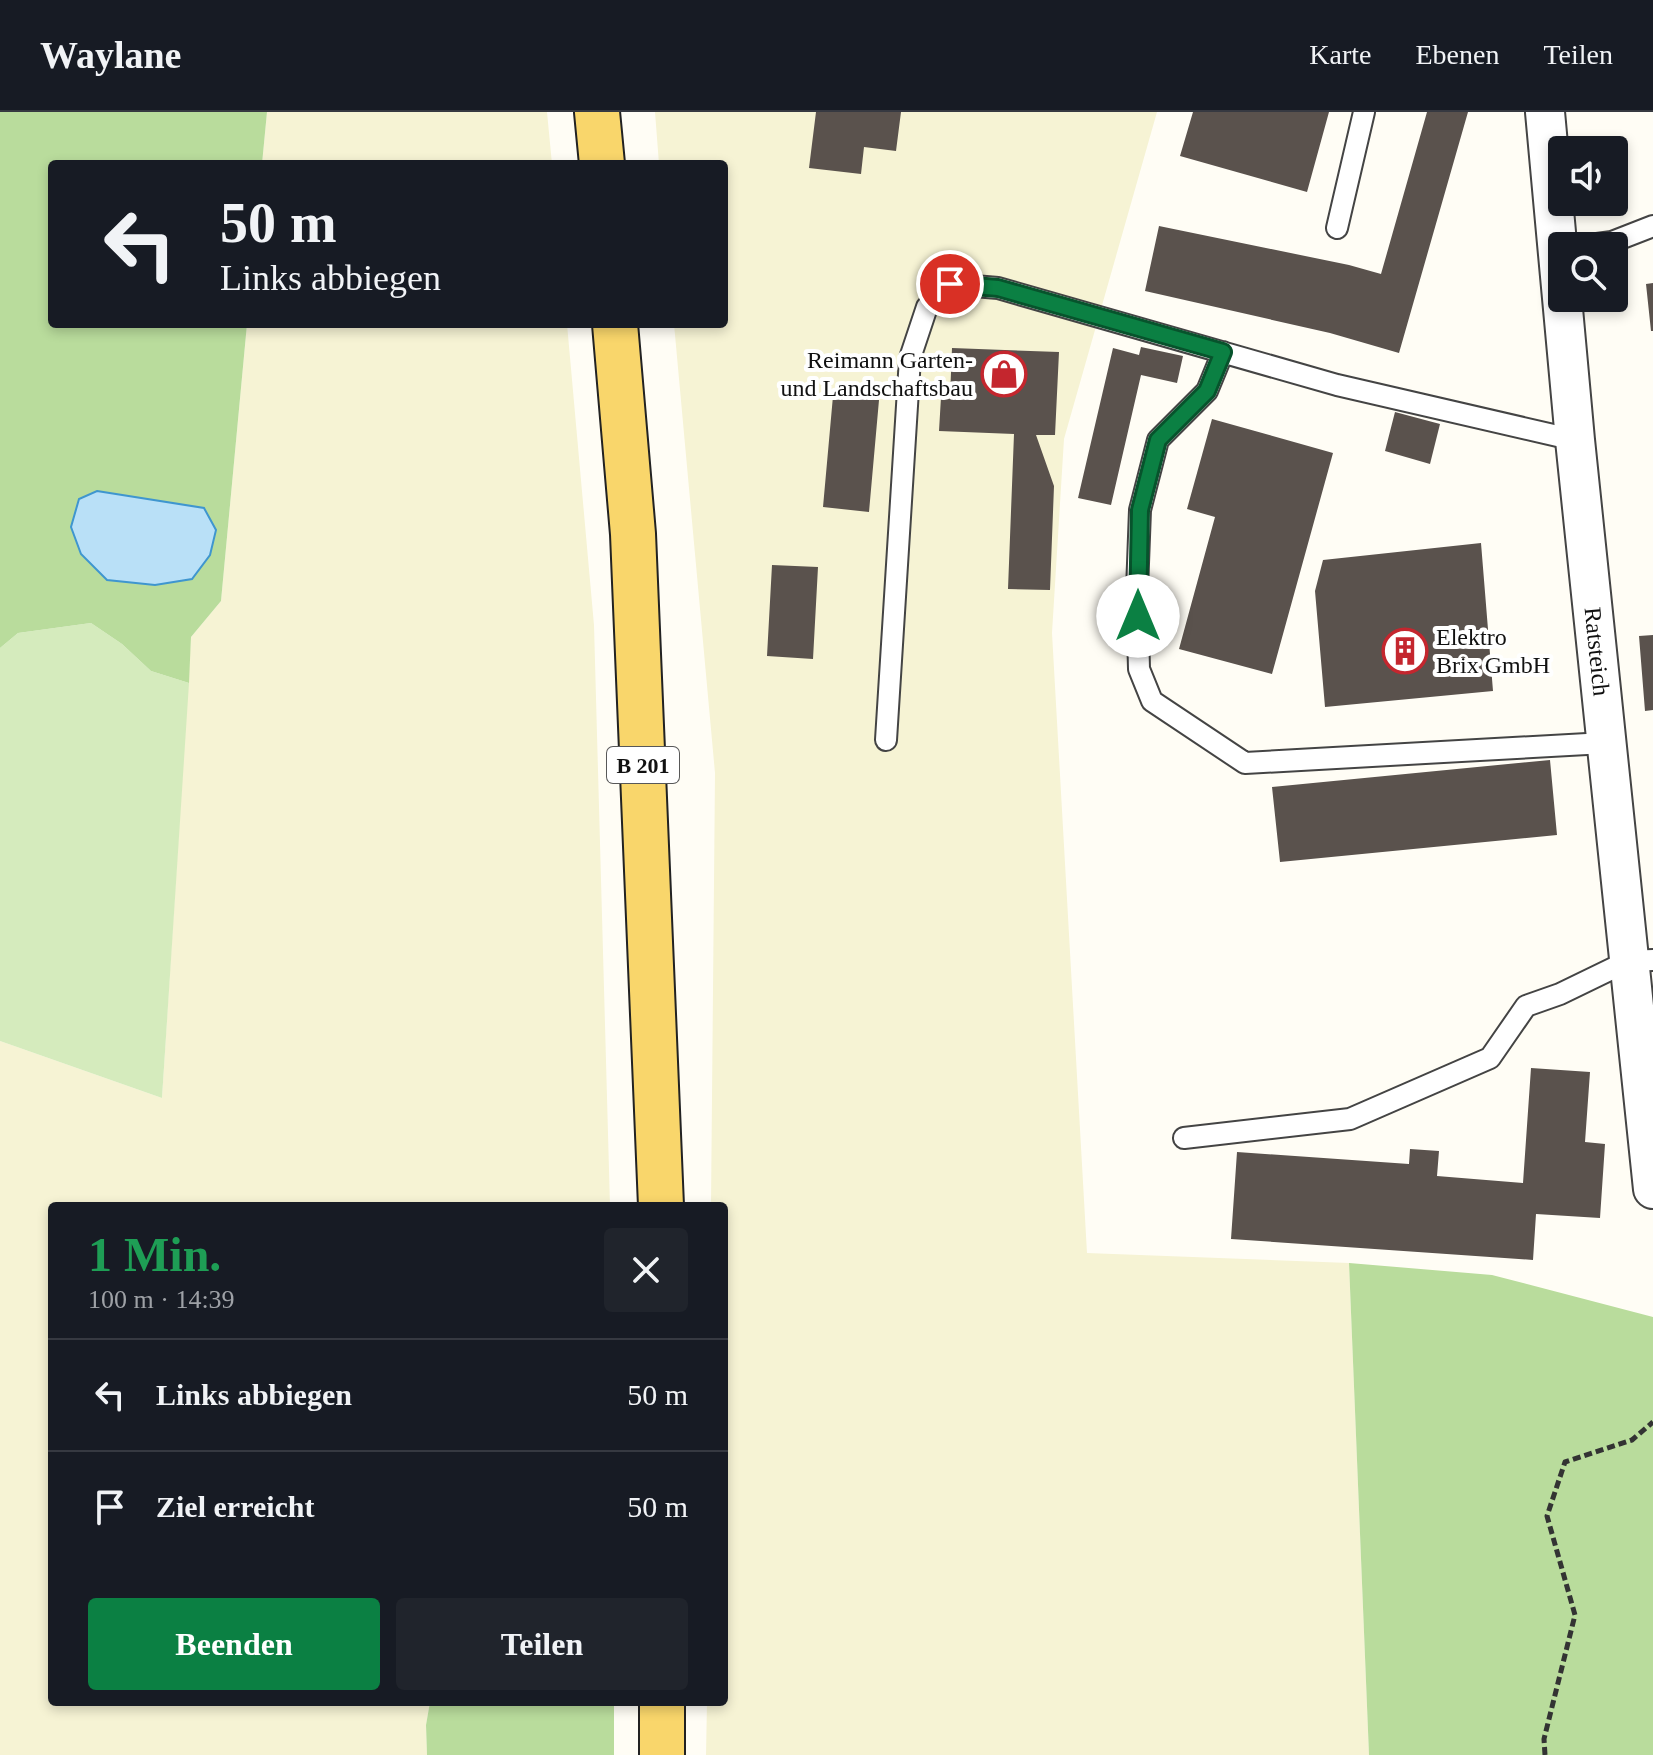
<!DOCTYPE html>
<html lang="de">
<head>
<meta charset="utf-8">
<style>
	:root { --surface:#171b24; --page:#20242c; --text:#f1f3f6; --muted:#9ea1a6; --line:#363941; --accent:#0b8043 }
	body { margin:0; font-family:Georgia,serif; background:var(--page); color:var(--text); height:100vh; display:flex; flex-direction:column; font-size:30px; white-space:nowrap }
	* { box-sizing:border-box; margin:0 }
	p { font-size:26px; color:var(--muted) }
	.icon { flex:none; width:44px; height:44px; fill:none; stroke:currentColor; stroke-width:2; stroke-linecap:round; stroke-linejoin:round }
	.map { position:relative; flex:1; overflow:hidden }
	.side { position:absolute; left:48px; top:1090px; width:680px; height:504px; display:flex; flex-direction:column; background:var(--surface); border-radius:8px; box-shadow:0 4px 12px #0003 }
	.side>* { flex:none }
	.hud { position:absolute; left:48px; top:48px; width:680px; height:168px; border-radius:8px; box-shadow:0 4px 12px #0003; background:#171b24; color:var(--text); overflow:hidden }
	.tools { position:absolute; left:1548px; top:24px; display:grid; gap:16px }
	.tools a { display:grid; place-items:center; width:80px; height:80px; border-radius:8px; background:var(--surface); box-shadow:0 4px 12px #0003; font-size:40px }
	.pin { position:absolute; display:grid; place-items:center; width:68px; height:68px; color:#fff; margin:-34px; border:4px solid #fff; border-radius:50%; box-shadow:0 2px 8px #0007 }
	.me { position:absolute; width:88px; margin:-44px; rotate:0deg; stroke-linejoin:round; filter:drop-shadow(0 0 6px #0008) }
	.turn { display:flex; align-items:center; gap:28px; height:168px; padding:0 40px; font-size:36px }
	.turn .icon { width:104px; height:104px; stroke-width:2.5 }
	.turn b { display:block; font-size:56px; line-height:68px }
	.round { display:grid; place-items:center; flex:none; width:84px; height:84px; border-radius:8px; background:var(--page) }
	.summary { display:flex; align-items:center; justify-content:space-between; height:136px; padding:0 40px }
	h1 { font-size:48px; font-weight:800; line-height:60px; color:#1e9e55 }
	.primary-button { display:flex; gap:16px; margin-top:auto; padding:16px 40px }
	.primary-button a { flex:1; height:92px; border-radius:8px; background:var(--accent); color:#fff; font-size:32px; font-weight:800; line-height:92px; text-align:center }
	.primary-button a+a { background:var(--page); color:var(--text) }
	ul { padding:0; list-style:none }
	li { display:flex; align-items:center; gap:24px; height:112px; padding:0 40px; border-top:2px solid var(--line) }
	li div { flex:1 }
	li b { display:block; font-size:30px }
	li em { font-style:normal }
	header { display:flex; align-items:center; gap:48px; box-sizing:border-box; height:112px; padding:0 40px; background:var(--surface); border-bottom:2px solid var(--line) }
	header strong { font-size:38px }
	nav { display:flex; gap:44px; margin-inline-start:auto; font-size:28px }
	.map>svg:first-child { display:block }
</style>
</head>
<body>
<header>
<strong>Waylane</strong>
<nav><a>Karte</a><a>Ebenen</a><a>Teilen</a></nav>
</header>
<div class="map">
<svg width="1653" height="1643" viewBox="0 0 1653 1643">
	<rect width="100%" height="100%" fill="#fffdf5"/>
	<!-- farmland -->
	<path fill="#f6f3d4" d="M267,0H547L552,52H262Z
		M655,0H1157L1064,327L1052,521L1087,1141L1349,1151L1369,1643H706L707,1590H724V1094H711L715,661L674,212H724V52H659Z
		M247,212H567L594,513L610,1094H52V1590H430L426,1613L427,1643H0V929L162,986L191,525L221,489Z"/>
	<!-- green -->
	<path fill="#d5ebbd" d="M91,511L122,532L151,559L189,571L162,986L0,929V536L18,521Z"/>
	<!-- forest -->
	<path fill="#b9dc9c" d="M0,0H267L262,52H52V212H247L221,489L191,525L189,571L151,559L122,532L91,511L18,521L0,536Z
		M1349,1151L1492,1163L1653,1205V1643H1369Z
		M430,1590H614V1643H427L426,1613Z"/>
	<!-- water -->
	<path fill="#b9e0f7" stroke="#3f96cf" stroke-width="2" d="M97,379L204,396L216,418L210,443L192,467L155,473L107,468L81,442L71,415L79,387Z"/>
	<!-- building -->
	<path fill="#5a524d" d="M816,0H901L896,39L864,35L861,62L809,56Z
		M1193,0H1329L1307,80L1180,44Z
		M1427,0H1468L1399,241L1330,221L1145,179L1159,114L1349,153L1381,162Z
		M1653,171V219H1651L1646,172Z
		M1141,235L1183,244L1177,271L1141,263L1111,393L1078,386L1113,236L1139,243Z
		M952,236L1059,240L1055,323H1036L1054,374L1050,478L1008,477L1014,322L939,319L941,285H950Z
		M833,284L879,288L869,400L823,395Z
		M1395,300L1440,312L1430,352L1385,339Z
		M1212,307L1333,341L1272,562L1179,537L1215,405L1187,397Z
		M1481,431L1493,579L1325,595L1315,479L1323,448Z
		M772,453L818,455L813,547L767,544Z
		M1653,523V598L1645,599L1639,524Z
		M1550,648L1557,723L1280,750L1272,675Z
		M1531,956L1590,960L1585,1030L1605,1032L1600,1106L1536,1102L1533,1148L1231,1127L1237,1040L1409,1052L1410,1037L1439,1039L1437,1064L1523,1071Z"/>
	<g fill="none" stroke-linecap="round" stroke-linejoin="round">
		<!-- lane casing -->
		<g stroke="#444" stroke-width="24">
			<path id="lane" d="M1337,116L1364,0
				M1582,134L1612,130L1653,114
				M1223,240L1207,279L1158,328L1140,398L1137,478L1139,557L1152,589L1245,651L1605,631
				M886,628L910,246L927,195L950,172L998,176L1337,273L1575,328
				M1184,1026L1350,1007L1490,946L1526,894L1560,882L1628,849L1653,848"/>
		</g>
		<!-- street casing -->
		<g stroke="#444" stroke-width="42">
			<g id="street">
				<path id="s1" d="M1545,0L1575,328L1653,1077"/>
			</g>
		</g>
		<!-- primary casing -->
		<g stroke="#222" stroke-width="48">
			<path id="primary" d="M597,0L602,52
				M615,212L633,422L661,1094
				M662,1643V1590"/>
		</g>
		<!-- path -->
		<path stroke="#333" stroke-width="5" stroke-dasharray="8 4" stroke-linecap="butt" d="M1545,1643L1544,1627L1575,1503L1547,1404L1565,1350L1632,1328L1653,1310"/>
		<!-- lane -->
		<use href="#lane" stroke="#fff" stroke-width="20"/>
		<!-- street -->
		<use href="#street" stroke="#fff" stroke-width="38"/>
		<!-- primary -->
		<use href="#primary" stroke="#f9d66b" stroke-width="44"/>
	</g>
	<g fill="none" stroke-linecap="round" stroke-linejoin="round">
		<!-- route casing -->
		<g stroke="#07532c" stroke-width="20">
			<path id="route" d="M950,172L998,176L1223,240L1207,279L1158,328L1140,398L1138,504"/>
		</g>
		<!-- route -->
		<use href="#route" stroke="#0b8043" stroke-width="14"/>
	</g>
	<!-- icons -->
	<defs>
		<g id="shop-ring" transform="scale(2.3)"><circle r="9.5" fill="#fff" stroke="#c4262e" stroke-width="1.5"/><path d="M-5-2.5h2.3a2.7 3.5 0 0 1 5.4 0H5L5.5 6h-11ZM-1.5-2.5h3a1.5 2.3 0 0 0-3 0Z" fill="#c4262e"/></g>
		<g id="building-ring" transform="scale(2.3)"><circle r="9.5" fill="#fff" stroke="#c4262e" stroke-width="1.5"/><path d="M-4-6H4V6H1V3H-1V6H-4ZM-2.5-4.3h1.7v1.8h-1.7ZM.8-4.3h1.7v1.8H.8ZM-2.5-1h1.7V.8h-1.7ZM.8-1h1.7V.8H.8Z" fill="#c4262e"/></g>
	</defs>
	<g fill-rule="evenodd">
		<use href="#shop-ring" x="1004" y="262"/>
		<use href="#building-ring" x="1405" y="539"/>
	</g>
	<g text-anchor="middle" stroke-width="8" stroke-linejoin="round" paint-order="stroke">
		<!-- shield labels -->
		<rect fill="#fff" stroke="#585858" stroke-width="2" x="607" y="635" width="72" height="36" rx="6"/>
		<g font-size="22" font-weight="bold" fill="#111">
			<text x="643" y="661">B 201</text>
		</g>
		<!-- poi labels -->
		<g font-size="24" fill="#111" stroke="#fff" text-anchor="end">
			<text x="973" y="256">Reimann Garten-<tspan x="973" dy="28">und Landschaftsbau</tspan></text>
			<text x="1436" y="533" text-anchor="start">Elektro<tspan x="1436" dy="28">Brix GmbH</tspan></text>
		</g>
		<!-- street labels -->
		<g font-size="24" fill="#111" stroke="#fff">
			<text dy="8" stroke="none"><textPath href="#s1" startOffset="542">Ratsteich</textPath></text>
		</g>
	</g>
</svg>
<div class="tools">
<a><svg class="icon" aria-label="sound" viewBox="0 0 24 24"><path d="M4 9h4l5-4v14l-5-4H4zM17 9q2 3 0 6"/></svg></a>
<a><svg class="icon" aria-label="search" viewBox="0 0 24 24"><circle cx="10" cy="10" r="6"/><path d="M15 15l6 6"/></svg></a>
</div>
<div class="pin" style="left:950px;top:172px;background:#d93025"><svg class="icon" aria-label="arrive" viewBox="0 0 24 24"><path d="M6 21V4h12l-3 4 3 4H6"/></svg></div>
<svg class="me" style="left:1138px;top:504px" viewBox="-20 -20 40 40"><circle r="19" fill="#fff"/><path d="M0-13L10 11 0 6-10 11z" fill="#0b8043"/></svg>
<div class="hud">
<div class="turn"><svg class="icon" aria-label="left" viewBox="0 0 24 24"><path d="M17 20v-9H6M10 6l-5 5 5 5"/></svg><div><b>50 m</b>Links abbiegen</div></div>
</div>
<section class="side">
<div class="summary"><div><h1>1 Min.</h1><p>100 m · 14:39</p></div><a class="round"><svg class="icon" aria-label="close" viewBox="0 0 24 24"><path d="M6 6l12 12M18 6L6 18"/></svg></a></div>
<ul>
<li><svg class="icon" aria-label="left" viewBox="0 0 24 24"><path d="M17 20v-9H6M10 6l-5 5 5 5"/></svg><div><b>Links abbiegen</b></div><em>50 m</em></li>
<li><svg class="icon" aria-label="arrive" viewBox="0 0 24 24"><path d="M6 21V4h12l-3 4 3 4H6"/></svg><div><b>Ziel erreicht</b></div><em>50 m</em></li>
</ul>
<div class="primary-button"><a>Beenden</a><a>Teilen</a></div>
</section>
</div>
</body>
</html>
